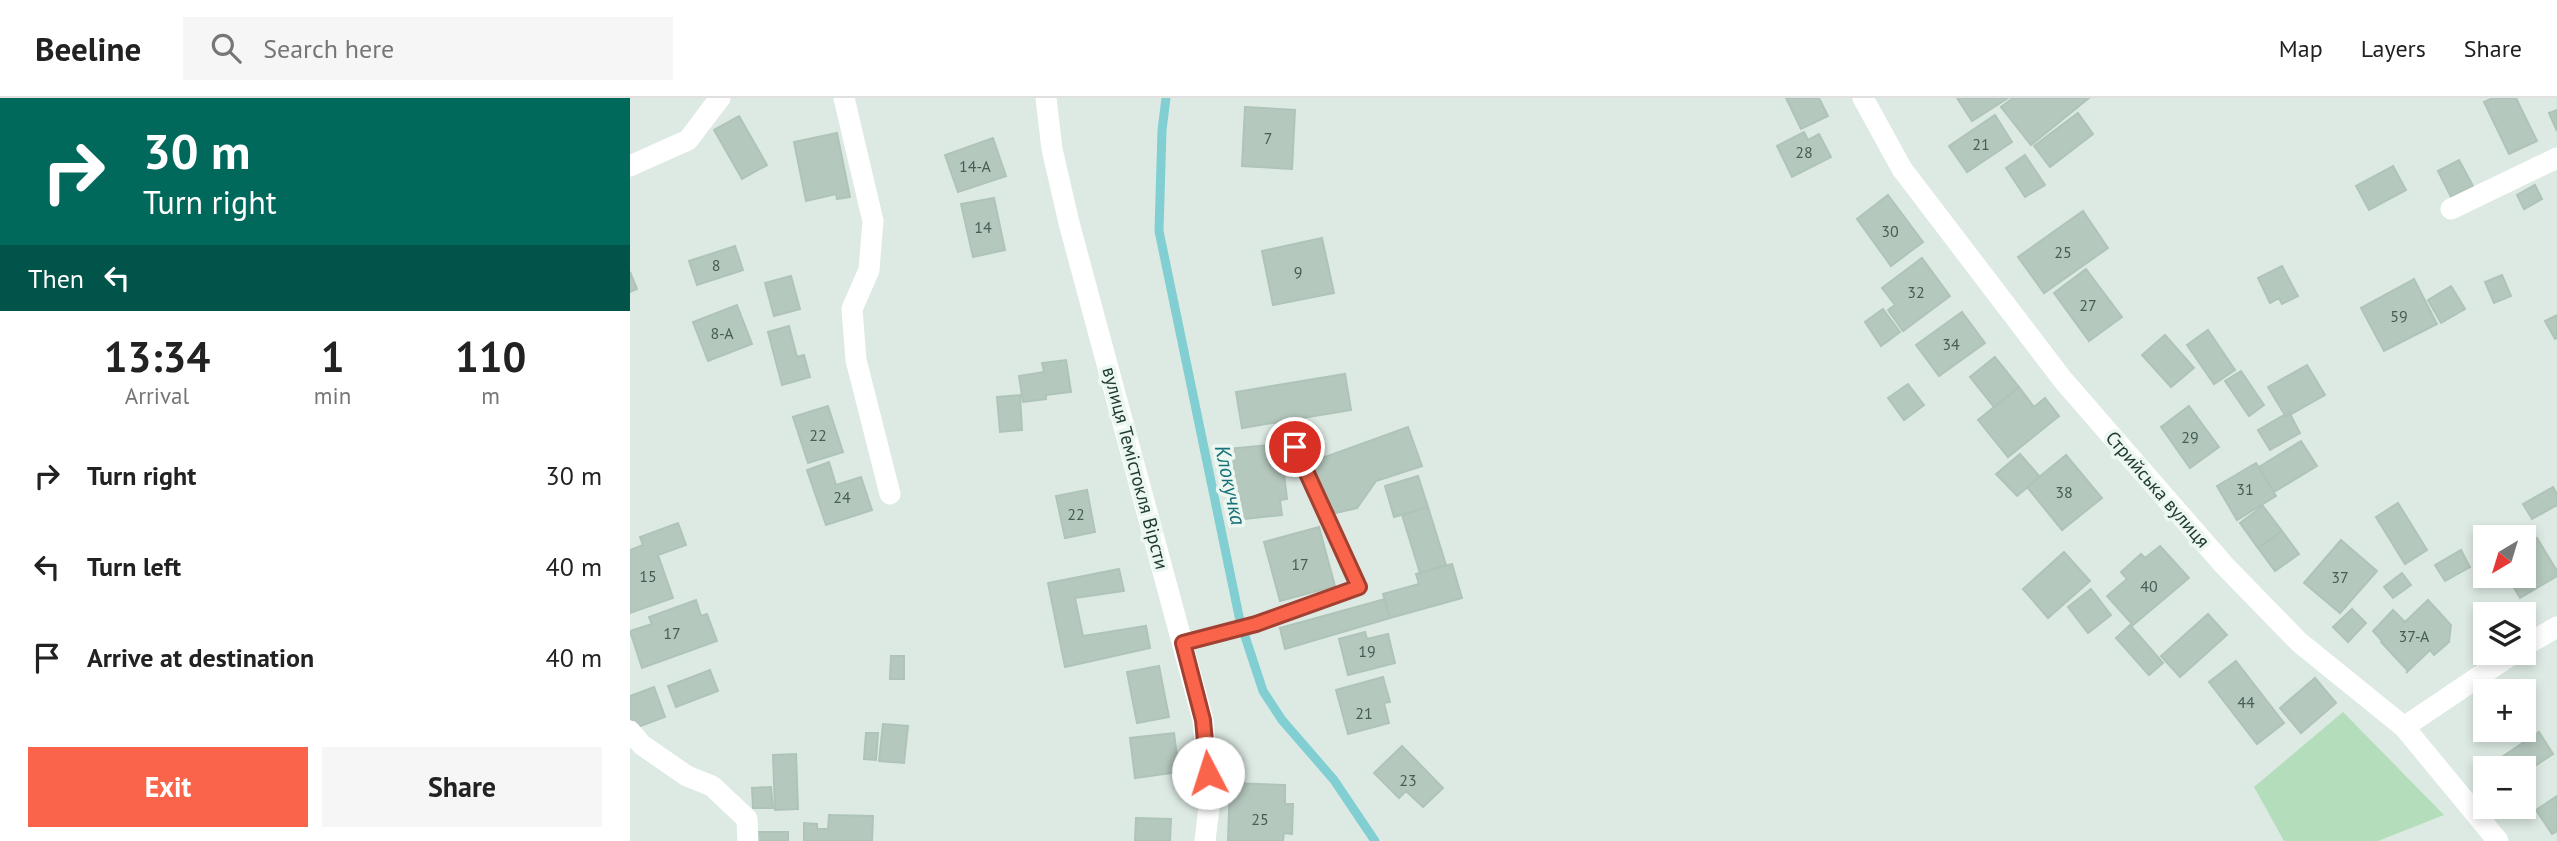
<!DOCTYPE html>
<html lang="en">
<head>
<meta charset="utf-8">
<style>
	:root { --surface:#fff; --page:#f6f6f6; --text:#222; --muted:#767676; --line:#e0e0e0; --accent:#fa644b }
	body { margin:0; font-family:"PT Sans",sans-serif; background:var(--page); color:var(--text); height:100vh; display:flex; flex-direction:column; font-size:26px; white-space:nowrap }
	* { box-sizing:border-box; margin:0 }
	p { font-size:23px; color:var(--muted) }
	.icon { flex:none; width:38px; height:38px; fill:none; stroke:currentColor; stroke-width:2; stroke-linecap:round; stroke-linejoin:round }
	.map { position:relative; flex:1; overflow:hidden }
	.panel { display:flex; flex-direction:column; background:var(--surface); width:630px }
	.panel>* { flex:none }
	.guide { background:#00695c; color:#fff; overflow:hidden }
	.needle { width:46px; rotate:218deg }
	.controls { position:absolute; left:1843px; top:427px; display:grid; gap:14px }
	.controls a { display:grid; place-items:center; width:63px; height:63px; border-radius:0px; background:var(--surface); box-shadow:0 4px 10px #0003; font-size:35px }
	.pin { position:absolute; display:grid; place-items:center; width:60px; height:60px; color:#fff; margin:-30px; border:4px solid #fff; border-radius:50%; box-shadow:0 2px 7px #0007 }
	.me { position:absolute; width:77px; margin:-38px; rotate:355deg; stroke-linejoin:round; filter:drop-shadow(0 0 5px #0008) }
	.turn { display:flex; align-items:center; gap:24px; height:147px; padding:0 28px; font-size:32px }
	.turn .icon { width:91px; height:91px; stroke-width:2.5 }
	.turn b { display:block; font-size:49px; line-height:60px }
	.then { display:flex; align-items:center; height:66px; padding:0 28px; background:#0003; gap:14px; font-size:26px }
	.eta { display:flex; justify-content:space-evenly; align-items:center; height:119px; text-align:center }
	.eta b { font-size:42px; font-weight:600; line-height:49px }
	.action { display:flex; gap:14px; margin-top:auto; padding:14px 28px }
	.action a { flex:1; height:80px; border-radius:0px; background:var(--accent); color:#fff; font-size:28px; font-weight:600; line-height:80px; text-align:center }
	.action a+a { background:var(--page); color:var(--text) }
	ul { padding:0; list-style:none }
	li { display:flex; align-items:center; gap:21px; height:91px; padding:0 28px }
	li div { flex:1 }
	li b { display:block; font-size:26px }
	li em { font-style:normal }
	header { display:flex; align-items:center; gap:42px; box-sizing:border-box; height:98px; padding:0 35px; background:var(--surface); border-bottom:2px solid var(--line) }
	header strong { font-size:33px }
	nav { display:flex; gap:38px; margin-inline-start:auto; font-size:24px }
	.search { width:490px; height:63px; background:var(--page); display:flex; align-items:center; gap:18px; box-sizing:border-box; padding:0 24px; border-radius:0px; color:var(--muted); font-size:26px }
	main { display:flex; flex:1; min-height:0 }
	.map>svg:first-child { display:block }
</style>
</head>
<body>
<header>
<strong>Beeline</strong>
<div class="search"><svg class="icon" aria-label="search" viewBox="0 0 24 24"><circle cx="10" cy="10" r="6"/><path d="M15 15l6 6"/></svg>Search here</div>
<nav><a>Map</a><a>Layers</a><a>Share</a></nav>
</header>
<main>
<section class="panel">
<div class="guide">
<div class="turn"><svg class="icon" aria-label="right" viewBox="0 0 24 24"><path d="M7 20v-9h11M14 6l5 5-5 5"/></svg><div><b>30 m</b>Turn right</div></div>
<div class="then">Then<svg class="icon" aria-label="left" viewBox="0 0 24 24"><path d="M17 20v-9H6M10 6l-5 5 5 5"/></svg></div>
</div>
<div class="eta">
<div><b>13:34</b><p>Arrival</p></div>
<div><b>1</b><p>min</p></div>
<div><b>110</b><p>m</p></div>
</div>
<ul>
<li><svg class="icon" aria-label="right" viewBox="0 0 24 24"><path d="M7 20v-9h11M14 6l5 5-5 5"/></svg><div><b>Turn right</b></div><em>30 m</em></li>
<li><svg class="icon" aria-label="left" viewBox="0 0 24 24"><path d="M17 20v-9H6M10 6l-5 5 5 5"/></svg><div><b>Turn left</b></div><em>40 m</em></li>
<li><svg class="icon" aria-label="arrive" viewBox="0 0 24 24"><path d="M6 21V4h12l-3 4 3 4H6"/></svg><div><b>Arrive at destination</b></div><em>40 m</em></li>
</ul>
<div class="action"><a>Exit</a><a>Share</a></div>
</section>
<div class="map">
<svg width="1927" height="743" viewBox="0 0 1927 743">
	<rect width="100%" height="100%" fill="#ddeae3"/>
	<!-- green -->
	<path fill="#b4ddbb" d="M1713,614L1814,717L1748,743H1654L1624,689Z"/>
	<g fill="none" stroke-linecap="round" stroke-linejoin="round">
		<!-- stream -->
		<path stroke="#81cfd3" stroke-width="9" d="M536,0L532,32L529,133L610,523L633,593L652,622L704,682L745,743"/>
	</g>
	<!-- building -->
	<path fill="#b5c8be" stroke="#afc4b9" stroke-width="2" d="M1156,0H1189L1198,18L1171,31Z
		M1327,0H1378L1342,23Z
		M1383,0H1459L1401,47L1371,9Z
		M1863,0H1886L1907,43L1879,56L1854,4Z
		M615,9L665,12L662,71L612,68Z
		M1927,12V33L1919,15Z
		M1448,15L1463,36L1420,69L1404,48Z
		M1365,17L1382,44L1337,74L1319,48Z
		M109,18L137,67L112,81L84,32Z
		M1174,34L1178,42L1189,36L1201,59L1162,79L1147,48Z
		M207,35L220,99L207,101L206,96L176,103L164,44Z
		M363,40L376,78L328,94L315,57Z
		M1395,57L1415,87L1395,99L1376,70Z
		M1829,62L1843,88L1821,99L1808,73Z
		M1763,68L1776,92L1739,112L1726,88Z
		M1905,87L1912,101L1894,111L1887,97Z
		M1258,97L1293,144L1261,168L1227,121Z
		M364,100L375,152L343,159L331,106Z
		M1453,113L1478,150L1414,195L1388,159Z
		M692,140L704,195L643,207L632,153Z
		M105,148L113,172L67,187L59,163Z
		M1292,160L1320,198L1273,233L1258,212L1265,207L1252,190Z
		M1652,168L1668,198L1652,206L1649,200L1640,205L1628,180Z
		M1456,171L1492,219L1459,243L1424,195Z
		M0,174L7,191L0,194Z
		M1872,177L1881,198L1864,205L1855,184Z
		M161,178L170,211L144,218L135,185Z
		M1784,181L1807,226L1754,253L1731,210Z
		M1821,188L1835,211L1811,225L1798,202Z
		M107,207L122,246L78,263L63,224Z
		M1253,211L1270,234L1251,248L1235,224Z
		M1332,214L1355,245L1309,278L1286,247Z
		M1927,217V240L1925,241L1915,223Z
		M159,228L167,259L174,257L180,279L152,287L138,234Z
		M1578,232L1605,272L1584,286L1557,247Z
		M1535,237L1564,270L1541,289L1512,257Z
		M1365,259L1389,289L1364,309L1340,279Z
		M436,262L441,294L416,297V301L393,304L389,278L414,274L412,265Z
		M1677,267L1695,297L1656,319L1638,289Z
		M1611,273L1634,307L1619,318L1595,283Z
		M715,276L721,312L612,330L606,294Z
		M1278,286L1294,307L1274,322L1258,300Z
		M1389,289L1404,309L1415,300L1429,318L1378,359L1348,322Z
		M390,297L392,332L370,334L367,299Z
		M198,308L213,354L178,365L163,319Z
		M1559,308L1589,349L1560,370L1531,329Z
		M1659,314L1670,335L1640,352L1628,332Z
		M778,329L792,368L746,383L727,410L706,415L696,402L681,364Z
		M1671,343L1687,368L1644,394L1629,369Z
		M639,347V351L651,350L657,401L650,402L652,417L606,422L598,351Z
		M1390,356L1410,379L1387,398L1366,376Z
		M1436,357L1472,400L1432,432L1397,389Z
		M199,364L206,387L231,379L242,412L196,427L177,372Z
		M1626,365L1646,398L1607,422L1587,388Z
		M788,378L798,409L764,419L755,388Z
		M1923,389L1927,396V407L1902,421L1893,406Z
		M457,392L465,434L435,440L426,398Z
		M1768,405L1797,452L1775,466L1746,419Z
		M1633,408L1652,433L1628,450L1610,425Z
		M798,409L816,467L790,475L772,417Z
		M48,425L56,447L28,457L43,500L0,515V452L13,447L10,439Z
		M689,429L705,488L650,503L634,444Z
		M1652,433L1669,456L1645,473L1628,450Z
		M1907,440L1927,473V478L1890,500L1877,478H1894V448Z
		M1711,442L1747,473L1710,515L1674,485Z
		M1530,448L1559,480L1503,527L1477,498L1497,481L1491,474L1511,456L1515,460Z
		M1831,452L1840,469L1815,483L1805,467Z
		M1434,454L1460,483L1418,520L1393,491Z
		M822,466L832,500L760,520L753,496L789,486L786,476Z
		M489,471L494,493L445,500L453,538L516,528L520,550L435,569L418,485Z
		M1772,475L1781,487L1763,500L1754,489Z
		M1461,491L1481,517L1458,535L1438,509Z
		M755,501L760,520L655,551L650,530Z
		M66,502L71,518L77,516L87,543L12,570L0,533L22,526L19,519Z
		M1798,502L1821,527L1819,544L1804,557L1800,552L1776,575L1778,573L1751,544L1752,543L1743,533L1763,512L1775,524Z
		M1722,511L1736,525L1718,544L1703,529Z
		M1578,516L1597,537L1550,579L1531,558Z
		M1500,527L1533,565L1519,577L1486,540Z
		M735,534L737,541L758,536L765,565L718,577L709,541Z
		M261,558H274V581H260Z
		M1606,563L1654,625L1627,646L1579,584Z
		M529,568L539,619L507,625L497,574Z
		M80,572L88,593L46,609L38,588Z
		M753,579L760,604L754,605L759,625L718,636L706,592Z
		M1685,580L1706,605L1671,635L1650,610Z
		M24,589L35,619L5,630L0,618V598Z
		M253,626L278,628L274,665L249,663Z
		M1909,634L1923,656L1894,675V670H1875L1869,661Z
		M236,635H248L246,662L234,661Z
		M544,635L549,674L505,680L500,640Z
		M772,648L813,690L793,709L776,693L769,700L744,675Z
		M166,656L168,711L145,712L143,657Z
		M600,685L655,687V706H663L662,736L654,735L653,743H598Z
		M141,689L143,710H123L122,690Z
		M1927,698V733L1922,736L1906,712Z
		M199,717L243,718L242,743H174V725L187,726V731H198Z
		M506,720L541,721L540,743H505Z
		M122,734H158V743H122Z"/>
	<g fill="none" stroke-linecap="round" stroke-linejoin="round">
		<!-- service -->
		<path stroke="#fff" stroke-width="12" d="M553,545L626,526L729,489L665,349"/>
		<!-- minor -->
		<path stroke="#fff" stroke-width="21" d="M214,0L243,123L239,172L222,211L226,262L260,396
			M1233,0L1272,71L1433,282L1594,467L1669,544L1774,629L1868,743
			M0,68L58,42L90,0
			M1821,111L1927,60
			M1894,548L1927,529
			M1774,629L1884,555
			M0,633L12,647L57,678L82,688L117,721L118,743"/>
		<!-- tertiary -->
		<path stroke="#fff" stroke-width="21" d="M416,0L422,51L439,125L573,622L580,701L575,743"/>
	</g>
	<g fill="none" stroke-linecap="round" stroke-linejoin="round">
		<!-- route casing -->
		<g stroke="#a24131" stroke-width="18">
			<path id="route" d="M578,675L573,622L553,545L626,526L729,489L665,349"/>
		</g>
		<!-- route -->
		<use href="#route" stroke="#fa644b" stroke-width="12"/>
	</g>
	<g text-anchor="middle" stroke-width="7" stroke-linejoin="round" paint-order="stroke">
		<!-- number labels -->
		<g font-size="16" fill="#445e54">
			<text x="638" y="46">7</text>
			<text x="1351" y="52">21</text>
			<text x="1174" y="60">28</text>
			<text x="345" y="74">14-А</text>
			<text x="353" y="135">14</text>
			<text x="1260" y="139">30</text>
			<text x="1433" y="160">25</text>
			<text x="86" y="173">8</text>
			<text x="668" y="180">9</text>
			<text x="1286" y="200">32</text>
			<text x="1458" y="213">27</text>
			<text x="1769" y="224">59</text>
			<text x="92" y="241">8-А</text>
			<text x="1321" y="252">34</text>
			<text x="188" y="343">22</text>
			<text x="1560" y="345">29</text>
			<text x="1615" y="397">31</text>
			<text x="1434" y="400">38</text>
			<text x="212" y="405">24</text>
			<text x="446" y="422">22</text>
			<text x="670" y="472">17</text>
			<text x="18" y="484">15</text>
			<text x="1710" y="485">37</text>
			<text x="1519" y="494">40</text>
			<text x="42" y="541">17</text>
			<text x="1784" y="544">37-А</text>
			<text x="737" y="559">19</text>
			<text x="1616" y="610">44</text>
			<text x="734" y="621">21</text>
			<text x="778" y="688">23</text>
			<text x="630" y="727">25</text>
		</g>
		<!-- street labels -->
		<g font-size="19" fill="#1e3a30" stroke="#edf7f1">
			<text transform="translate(506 370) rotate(75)" y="7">вулиця Темістокля Вірсти</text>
			<text transform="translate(1528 391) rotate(49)" y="7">Стрийська вулиця</text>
		</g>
		<!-- water labels -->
		<g font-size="21" font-style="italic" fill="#167278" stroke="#edf7f1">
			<text transform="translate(600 387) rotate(78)" y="7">Клокучка</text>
		</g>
	</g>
</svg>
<div class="controls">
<a><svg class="needle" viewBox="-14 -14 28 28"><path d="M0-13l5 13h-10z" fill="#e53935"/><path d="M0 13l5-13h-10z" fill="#767676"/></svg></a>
<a><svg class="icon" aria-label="layers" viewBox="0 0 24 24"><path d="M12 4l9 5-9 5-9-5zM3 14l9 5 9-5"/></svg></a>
<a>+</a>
<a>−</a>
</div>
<div class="pin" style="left:665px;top:349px;background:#d93025"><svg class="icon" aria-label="arrive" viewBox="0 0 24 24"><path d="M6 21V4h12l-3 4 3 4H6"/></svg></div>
<svg class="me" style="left:578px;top:675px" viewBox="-20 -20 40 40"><circle r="19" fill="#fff"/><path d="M0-13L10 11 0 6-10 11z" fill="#fa644b"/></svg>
</div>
</main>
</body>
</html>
